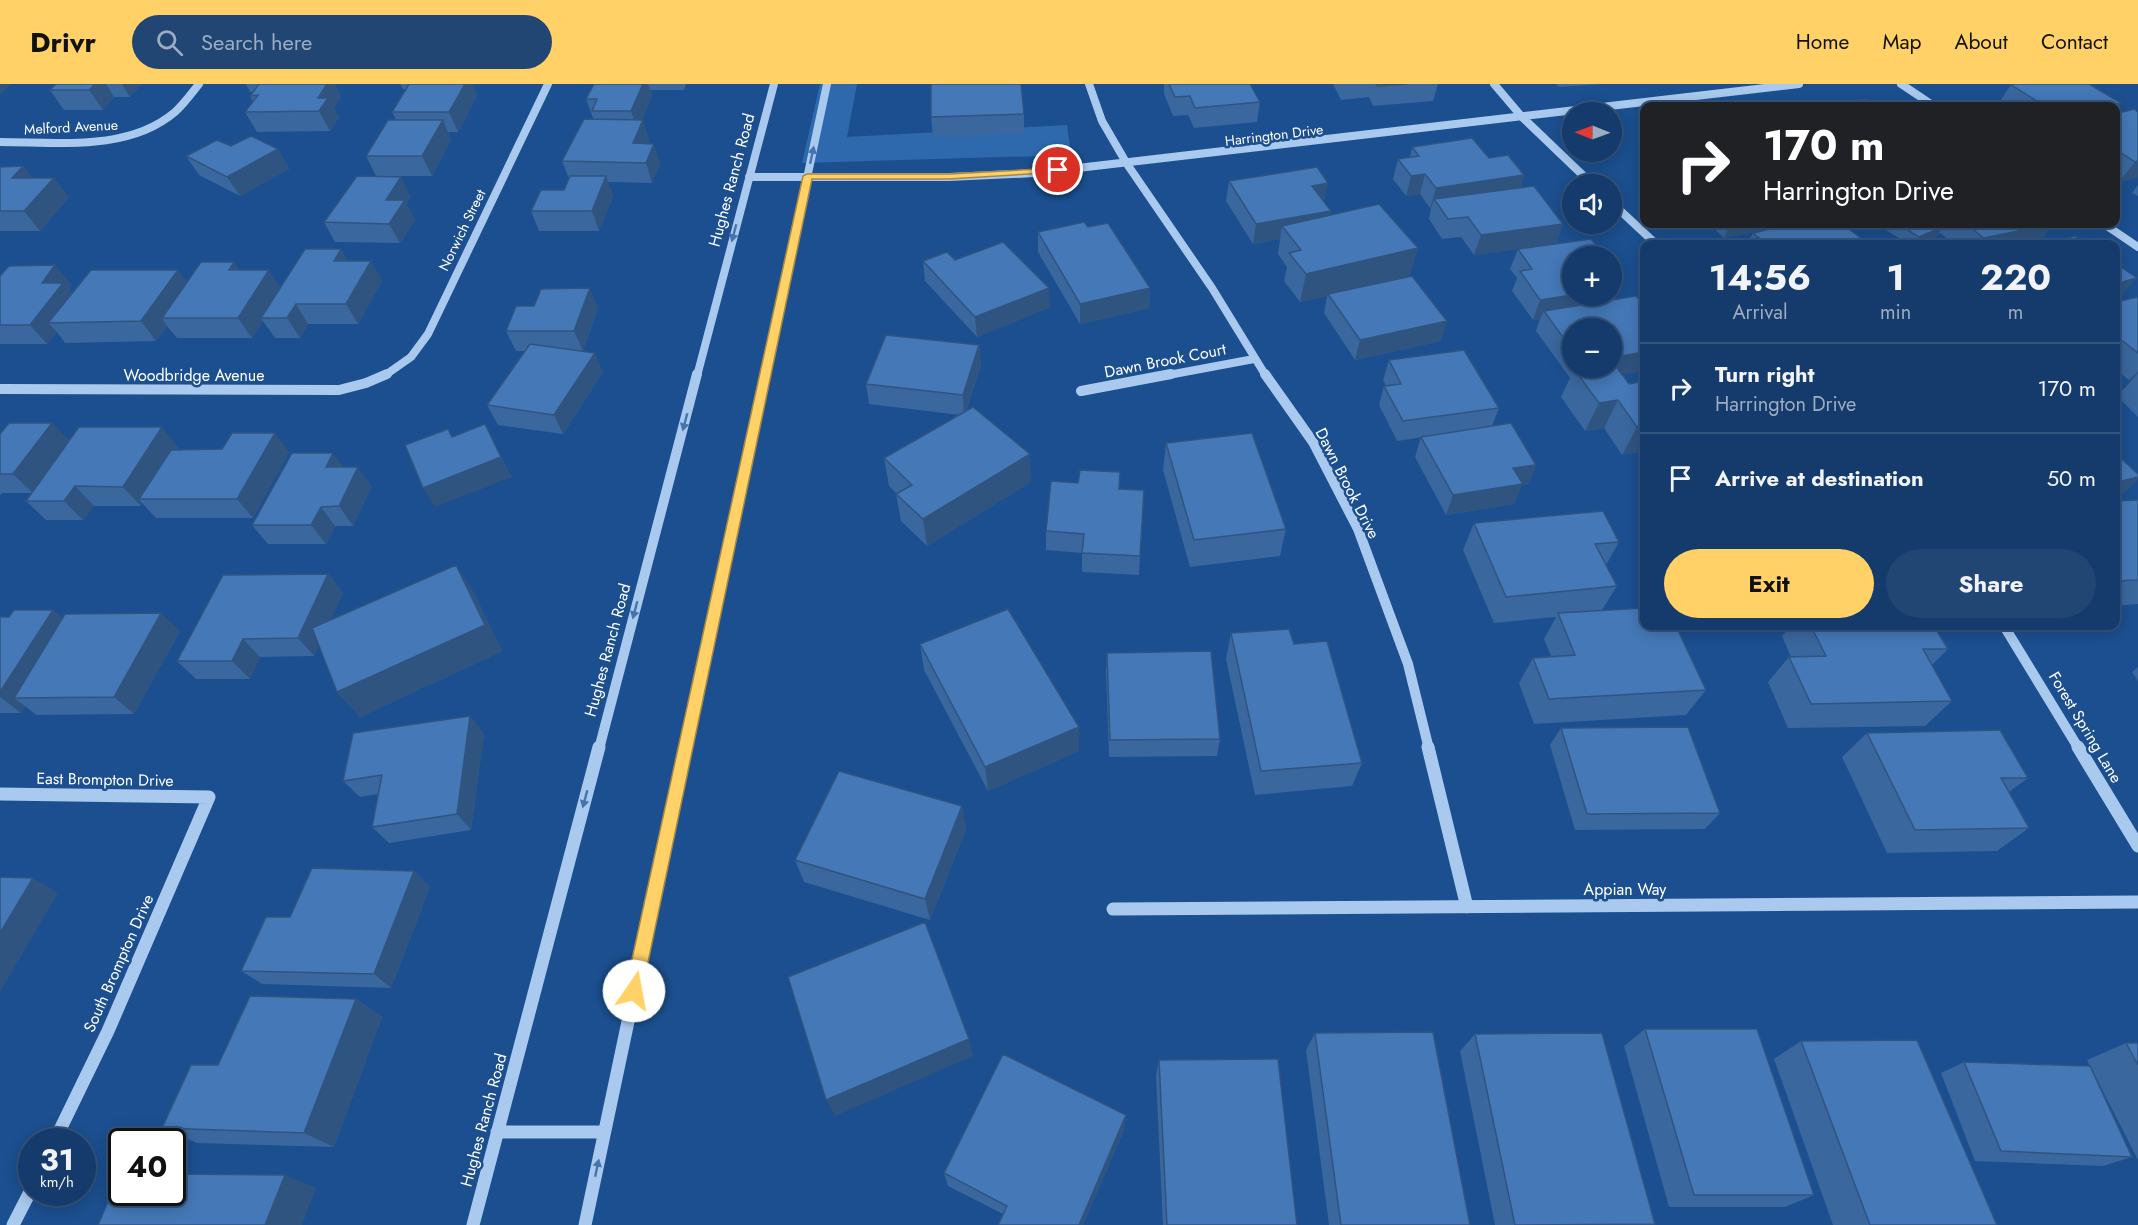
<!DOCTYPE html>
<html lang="en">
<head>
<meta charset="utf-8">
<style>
	:root { --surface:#143b6b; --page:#214673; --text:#f1f3f6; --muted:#9dadc1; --line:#33557e; --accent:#ffd166 }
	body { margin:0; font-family:Jost,sans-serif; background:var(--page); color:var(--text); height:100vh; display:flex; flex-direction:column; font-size:22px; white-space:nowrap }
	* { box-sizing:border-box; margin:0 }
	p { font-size:20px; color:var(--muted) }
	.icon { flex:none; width:33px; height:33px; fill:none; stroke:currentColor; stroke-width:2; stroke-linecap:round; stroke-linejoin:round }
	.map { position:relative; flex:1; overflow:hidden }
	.panel { position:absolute; left:1640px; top:156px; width:480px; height:390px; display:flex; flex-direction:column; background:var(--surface); border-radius:12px; box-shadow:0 3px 15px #0003,0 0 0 2px var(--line) }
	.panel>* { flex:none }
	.top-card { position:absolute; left:1640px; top:18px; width:480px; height:126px; border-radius:12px; box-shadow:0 3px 15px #0003,0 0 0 2px var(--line); background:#202124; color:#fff; overflow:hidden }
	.needle { width:39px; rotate:271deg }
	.tools { position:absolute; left:1562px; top:18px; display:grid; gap:12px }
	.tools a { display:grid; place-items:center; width:60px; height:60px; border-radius:50%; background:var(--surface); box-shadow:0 3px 15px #0003,0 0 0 2px var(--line); font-size:30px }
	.speed { position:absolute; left:18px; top:1044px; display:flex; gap:12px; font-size:30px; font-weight:700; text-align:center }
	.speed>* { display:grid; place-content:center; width:78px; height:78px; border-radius:50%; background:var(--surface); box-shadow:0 3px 15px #0003,0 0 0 2px var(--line); line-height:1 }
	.speed small { font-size:15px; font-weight:400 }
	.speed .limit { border:3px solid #111; border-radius:9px; background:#fff; color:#111 }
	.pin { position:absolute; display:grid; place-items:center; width:51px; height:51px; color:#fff; margin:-26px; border:3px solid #fff; border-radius:50%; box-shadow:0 2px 6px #0007 }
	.me { position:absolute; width:66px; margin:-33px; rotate:12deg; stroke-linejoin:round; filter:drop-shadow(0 0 4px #0008) }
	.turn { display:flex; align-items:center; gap:21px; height:126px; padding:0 24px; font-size:27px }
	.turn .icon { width:78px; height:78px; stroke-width:2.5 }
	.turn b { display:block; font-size:42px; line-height:51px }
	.eta { display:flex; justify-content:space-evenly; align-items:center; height:102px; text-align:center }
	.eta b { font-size:36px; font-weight:700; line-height:42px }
	.action { display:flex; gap:12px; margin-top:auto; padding:12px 24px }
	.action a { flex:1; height:69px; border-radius:36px; background:var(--accent); color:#111; font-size:24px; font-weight:700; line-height:69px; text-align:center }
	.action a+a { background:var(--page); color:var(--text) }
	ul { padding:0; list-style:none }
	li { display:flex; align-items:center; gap:18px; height:90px; padding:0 24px; border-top:2px solid var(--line) }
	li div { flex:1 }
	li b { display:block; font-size:22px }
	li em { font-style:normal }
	header { display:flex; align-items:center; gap:36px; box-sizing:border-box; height:84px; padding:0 30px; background:var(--accent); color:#111 }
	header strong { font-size:28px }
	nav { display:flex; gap:33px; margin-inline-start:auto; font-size:21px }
	.search { width:420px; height:54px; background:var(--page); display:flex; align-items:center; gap:15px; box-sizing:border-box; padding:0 21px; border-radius:33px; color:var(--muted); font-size:22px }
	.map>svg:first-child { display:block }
</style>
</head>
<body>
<header>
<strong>Drivr</strong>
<div class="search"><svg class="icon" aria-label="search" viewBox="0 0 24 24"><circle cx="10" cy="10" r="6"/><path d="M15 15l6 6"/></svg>Search here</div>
<nav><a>Home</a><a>Map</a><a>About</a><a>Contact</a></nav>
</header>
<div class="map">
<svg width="2138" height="1141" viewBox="0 0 2138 1141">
	<rect width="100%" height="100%" fill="#1b4f8f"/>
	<!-- green -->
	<path fill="#2e69ad" d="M820,0H857L847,53L1067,41L1071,71L802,79Z"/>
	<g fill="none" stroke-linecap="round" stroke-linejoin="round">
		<!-- minor-far2 -->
		<path stroke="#a9c9ee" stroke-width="8" d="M1089,0L1102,37L1127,80L1212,204L1266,292
			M1494,0L1522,33L1592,100
			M1901,0L1934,22
			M0,58C57,58 128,68 175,28C184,20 191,10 199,0
			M749,93H949L1035,89L1799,0
			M1611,118L1656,160
			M2104,140L2138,163
			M384,292L411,273L428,250L548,0
			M697,292L774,0
			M765,292L827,0
			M1163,292L1254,275"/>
		<!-- minor-far1 -->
		<path stroke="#a9c9ee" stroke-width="10" d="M1265,290L1313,358L1358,445L1408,580L1429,665
			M0,305L339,306L366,299L387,290
			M1081,307L1171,290
			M2004,542L2079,665
			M599,665L697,290
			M686,665L765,290"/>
		<!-- minor -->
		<path stroke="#a9c9ee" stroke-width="13" d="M1428,663L1467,823
			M2078,663L2138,762
			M0,710L209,713L108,947L54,1058
			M1113,825L2138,818
			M497,1048H604
			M13,1141L32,1104
			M473,1141L599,663
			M585,1141L686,663"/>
	</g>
	<!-- wall -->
	<path fill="#3a679d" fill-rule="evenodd" d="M56,0H141L130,13H114L103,26H64L50,6Z
		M246,0H335L341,13L334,24L339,33L330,47L257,48L245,28L253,17L250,12L253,8H250Z
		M400,0H472L477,12L458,48H448L451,56L432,92H376L366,72L396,36L392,28L406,5H403Z
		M594,0H686L684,6H650L652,12L642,36H643L649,56L648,60L660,79L652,99L608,98L613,112L599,147H539L531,127L564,106L569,95L562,77L595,36L593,34L586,15Z
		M1164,0H1242L1260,18L1257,38L1194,44L1188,31L1173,32L1164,10Z
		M1333,0H1438L1433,17L1373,22L1369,13L1341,16Z
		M1556,0H1603L1559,3Z
		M2011,1L2115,22H2001L1998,20Z
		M2138,28V93L2119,98L2115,95V30Z
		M1024,30V49L933,53L931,33Z
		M1644,58V69L1641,66Z
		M231,62L278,65L289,85L240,112L199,91L186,72Z
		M1412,63L1489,74L1524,91L1520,104L1563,140L1556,160L1572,212H1611L1608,216L1644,221V287L1622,290L1629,300L1644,297V367L1622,371L1604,344L1585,347L1561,313L1570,294L1536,247L1540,235L1533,236L1512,207L1517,194L1510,185L1518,165L1545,161L1474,171L1461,153L1442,155L1429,135L1431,124H1430L1420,110L1406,112L1393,95L1398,75L1410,73ZM1572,244L1611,284H1572Z
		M23,82L32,94L69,113L40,147H0V83Z
		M1229,97L1324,118L1331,127L1330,131L1410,192L1387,197L1441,257L1355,276L1324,229L1327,212L1300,218L1284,197L1287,183L1278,170L1280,155L1253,160L1226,117Z
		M2138,101V112L2132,109Z
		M411,113L406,119L415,136L400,159L335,158L324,138Z
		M1709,140H1842L1869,160H1747L1753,149L1776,143L1724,154Z
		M1881,140H2053L2037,160H1954L1940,149L1936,153L1919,160H1908L1880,142Z
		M1038,148L1150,204L1149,224L1080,240L1038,168Z
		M341,165L348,177H371L382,197L358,240H308L300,254H275L263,237L252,254H177L167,242L156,257L65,259L57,248L47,260H0V192L72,201L69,205L72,209L187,198L240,186L280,203Z
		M955,176L1050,223L977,253L925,197L923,177Z
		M2138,213V333L2117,312L2132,296H2129L2115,285V218Z
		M598,224L583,267L603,288L563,350L498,341L487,321L525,267H516L506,247Z
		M979,261L981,281L966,327L1031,398L927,462L901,437L896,410H897L889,402L884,374L960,331L869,320L866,300Z
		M1389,276L1499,324L1492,342L1536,381L1528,400L1522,401L1514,420L1446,431L1415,373L1421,353H1424L1397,357L1379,321L1384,302H1386L1383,296Z
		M52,339L69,357L178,363L177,366L289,368L253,434H156L142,419L141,422H94L83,436H46L26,417L32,409H2L0,412V350Z
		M1166,359L1286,445L1280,472L1190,483L1163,386Z
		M344,383L372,402L353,442H335L326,460H268L252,441Z
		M1119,405L1140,472L1139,491L1082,488V469L1046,466V447Z
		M2138,416V520L2115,522V417Z
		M1474,439L1619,458L1606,481L1617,502L1602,526L1706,606L1686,631L1534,640L1519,599L1533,574L1551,572L1544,555L1556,533L1494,539L1463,466Z
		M328,490L343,509L330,536L473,507L502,567L360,633L337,608L319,561L314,572L260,573L250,595H196L177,577Z
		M53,526L62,534L180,547L134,630L36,631L25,622L21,629H0V533H9Z
		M1791,542H1934L1948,565L1932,581L1952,617L1925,642L1788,644L1768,598L1789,573H1791L1782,552Z
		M1231,549L1294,560L1362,679L1352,702L1255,711L1226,575Z
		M920,560L1079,643V667L988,707L924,586Z
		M1107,569L1220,655L1217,672L1109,673L1106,587Z
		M2138,583V597L2132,588Z
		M470,632L484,650L471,746L389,759L372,743L378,710L360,713L343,697Z
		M1561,644L1720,729L1705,745L1575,746L1550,661Z
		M1867,649L2028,694L2009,708L2029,744L1997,767L1887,769L1842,673Z
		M962,722L966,745L930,836L804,798L795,776Z
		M414,787L430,803L391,904L262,900L241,887L290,833Z
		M356,915L382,933L334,1063L197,1059L162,1044Z
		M1645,945L1814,1111L1785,1123H1669L1624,962Z
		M1315,949L1470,1141H1329L1306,966Z
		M1475,950L1655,1140L1654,1141H1495L1460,967Z
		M1801,957L1997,1141H1833L1774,975Z
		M2126,959H2138V1076L2087,976Z
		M1159,976L1297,1141H1163L1156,992Z
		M1964,978L2132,1073L2103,1082L1975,1077L1941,989Z
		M1126,1031L1124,1046L1083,1141H998L1003,1130L948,1102L944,1089Z"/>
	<!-- shaded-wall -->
	<path fill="#305480" d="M0,0H11L0,11Z
		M95,0H106L114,13L103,26L89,6Z
		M122,0H141L130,13Z
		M323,0H335L341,13L334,24L339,33L330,47L319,27L318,14Z
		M465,0H472L477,12L458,48L449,28Z
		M643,0H648L652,12L638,47L631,27Z
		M2121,19L2115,26V22H2105Z
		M443,36L451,56L432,92L422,72Z
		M643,36L649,56L639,79L633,59Z
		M654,60L660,79L652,99L646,79Z
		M278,65L289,85L240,112L227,93Z
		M2138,77V93L2119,98L2135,78Z
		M23,82L39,102L12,94Z
		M1425,90L1420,110L1406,112L1411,92Z
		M1524,91L1518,111L1434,115L1431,124H1430L1436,104Z
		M606,92L613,112L599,147L592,127Z
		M401,93L411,113L406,119L415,136L400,159L389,140L386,116Z
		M54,94L69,113L40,147L24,127Z
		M1328,99L1324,118L1312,102Z
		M1331,127L1327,147L1282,142L1280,155L1253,160L1256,140Z
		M1563,140L1556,160L1474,171L1481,151Z
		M1731,140H1795L1724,154Z
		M2053,140L2037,160H1979L1984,154Z
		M1943,143L1936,153L1919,160H1914L1919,153Z
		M1418,164L1410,192L1329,211L1328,210L1327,212L1300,218L1306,190Z
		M341,165L353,185L334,177Z
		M371,177L382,197L358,240L346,220Z
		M234,178L248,198L229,186Z
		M55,181L72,201L69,205L80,219L48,239L57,248L47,260L30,241L42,199Z
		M178,186L193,206L162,234L167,242L156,257L141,237Z
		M269,186L282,206L261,234L263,237L252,254L238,234Z
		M2137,194L2120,213L2115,215V200Z
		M590,204L598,224L583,267L574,247Z
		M1049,204L1050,223L977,253L975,233Z
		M1150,204L1149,224L1080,240V220Z
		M1572,211L1611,212L1604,225L1544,227L1540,235L1533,236L1540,216Z
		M296,220L308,240L300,254L287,234Z
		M1447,237L1441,257L1355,276L1360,256Z
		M979,261L981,281L964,331L963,311Z
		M1644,268V287L1582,297L1611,284V274Z
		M595,269L603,288L563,350L554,331Z
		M2138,287V289L2132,296H2129Z
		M1618,316L1604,344L1585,347L1599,319Z
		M52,339L70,358L33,409L13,390Z
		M485,340L512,393L435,423L423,404Z
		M1644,341V367L1622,371L1637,343Z
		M162,343L178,363L145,415H139L142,419L141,422L123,403Z
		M275,349L289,368L253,434L237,415Z
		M333,369L347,388L326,383Z
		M1030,370L1031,398L927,462L923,435Z
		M1536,381L1528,400L1522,401L1514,420L1446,431L1453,411L1513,384Z
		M358,383L372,402L353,442L339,422Z
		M2138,393V396L2121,412L2115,413V399Z
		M75,402L94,422L83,436L64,417Z
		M321,423L335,442L326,460L311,441Z
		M456,481L473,507L502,567L360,633L337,608Z
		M328,490L343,509L314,572L298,554Z
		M53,526L74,544L14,614L25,622L21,629L0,613V608Z
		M161,529L180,547L134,630L114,613Z
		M243,555L260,573L250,595L232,577Z
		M470,632L484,650L471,746L457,730Z
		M1079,643V667L988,707L985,683Z
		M962,722L966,745L930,836L925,815Z
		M414,787L430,803L391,904L374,890Z
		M33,794L58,809L0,908V849Z
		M356,915L382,933L334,1063L304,1049Z
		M969,955L973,972L835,1032L826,1016Z
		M1126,1031L1124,1046L1083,1141H1079Z
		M285,1091L316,1104L302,1141H265Z"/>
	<!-- building -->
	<path fill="#4478b7" stroke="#305480" stroke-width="1.5" d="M56,0H95L89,6H50Z
		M259,0H327L318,14H328L319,27L245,28L258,11L250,12Z
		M409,0H465L449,28H392Z
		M594,0H643L631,27H592L597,15H586Z
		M931,0H1021L1024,30L931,33Z
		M1169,0H1250L1260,18L1195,24L1190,12L1175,13Z
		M1376,0H1407L1378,2Z
		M2014,0H2089L2121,19L2105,22H2045L2011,1Z
		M1867,15L1876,22H1818Z
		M2134,25L2138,28V77L2135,78L2115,65V30Z
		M584,35L643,36L633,59L654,60L646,79L562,77Z
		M388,36H443L422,72H366Z
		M251,52L278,65L227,93L186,72L217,56L231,62Z
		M1472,54L1489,74L1508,71L1524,91L1436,104L1425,90L1411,92L1398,75L1419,72L1412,63Z
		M23,82L12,94H54L24,127H0V83Z
		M1317,83L1328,99L1312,102L1331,127L1256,140L1229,97Z
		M357,92L401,93L386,116H405L389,140L324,138Z
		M570,92H606L592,127H531L541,106H564Z
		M1534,102L1563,140L1481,151L1468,133L1448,135L1434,115Z
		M1379,120L1418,164L1306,190L1289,169L1301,166L1282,142Z
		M1084,138L1088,143L1108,139L1150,204L1080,220L1038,148Z
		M1790,140H1842L1869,160H1767L1753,149Z
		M1898,140H1938L1943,143L1919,153Z
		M1966,140H2053L1984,154Z
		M2075,152L2088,160H2047Z
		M1591,155L1605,172H1572V211L1540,216L1520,187L1532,185L1518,165Z
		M1003,158L1049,204L975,233L923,177L947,168L955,176Z
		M305,165H341L334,177H371L346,220H296L287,234H261Z
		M201,178H234L229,186H269L238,234H162Z
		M2115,179L2137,194L2115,200Z
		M55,181L42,199H63L30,241H0V192L9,182Z
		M91,186H178L141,237L48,239Z
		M1412,192L1447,237L1360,256L1328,210Z
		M590,204L574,247H506L516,222H534L541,205Z
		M1636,212L1644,221V268L1611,274V244H1572V266L1544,227Z
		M2138,213V269L2115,251V218Z
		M886,251L979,261L963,311L866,300Z
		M530,260L595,269L554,331L487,321Z
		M1464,266L1499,324L1403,337L1384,302L1401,300L1389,276Z
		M1613,278L1629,300L1644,297V341L1637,343L1618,316L1599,319L1574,285L1582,284H1611V279Z
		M973,323L1030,370L923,435L896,410L912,401L884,374Z
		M9,339H52L13,390H0V350Z
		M1511,339L1536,381L1513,384L1523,400L1453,411L1421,353Z
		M485,340L501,373L423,404L405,361L448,345L452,353Z
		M79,343H162L123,403L75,402L64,417H26Z
		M232,349H275L237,415H139L171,366L222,365Z
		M1252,349L1286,445L1194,456L1166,359Z
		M292,369H333L326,383H358L339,422L321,423L311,441H252Z
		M2115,369L2138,390V393L2115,399Z
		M1080,386L1120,388L1119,405L1144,406L1140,472L1082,469L1084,450L1046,447L1051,397L1078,399Z
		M2138,416V496L2115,497V417Z
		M1603,427L1619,458L1595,460L1617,502L1506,513L1474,439Z
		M456,481L485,541L337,608L312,544Z
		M328,490L298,554L243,555L232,577H177L223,491Z
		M1644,524V542H1676L1706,606L1549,615L1533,574L1575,571L1558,529Z
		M1008,525L1079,643L985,683L920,560Z
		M14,526H53L0,608V533H9Z
		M161,529L114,613L14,614L65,530Z
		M1811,542H1934L1948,565H1923L1952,617L1811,620L1789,573L1826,572Z
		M1289,545L1294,560L1327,557L1362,679L1261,687L1231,549Z
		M1211,567L1220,655L1110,656L1107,569Z
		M470,632L457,730L372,743L382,691L343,697L353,649Z
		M1688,643L1720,729L1587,730L1561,644Z
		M2000,646L2028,694H2001L2029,744L1915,746L1867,649Z
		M839,687L962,722L925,815L795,776Z
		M312,784L414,787L374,890L241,887L266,833H290Z
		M0,793L33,794L0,849Z
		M925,838L969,955L826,1016L788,893Z
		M250,912L356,915L304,1049L162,1044L191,981H218Z
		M1645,945H1757L1814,1111H1694Z
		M1433,948L1470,1141H1341L1315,949Z
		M1602,949L1655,1140L1515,1141L1475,950Z
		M1917,956L1997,1141H1870L1801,957Z
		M2126,959H2138V981Z
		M1003,970L1126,1031L1079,1141H998L1007,1122L944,1089Z
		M1278,975L1297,1141H1167L1159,976Z
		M1964,978L2090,982L2132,1073L2001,1067Z
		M120,1090H122V1108H172V1090L285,1091L265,1141H98Z"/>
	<!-- one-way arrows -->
	<defs><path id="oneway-solid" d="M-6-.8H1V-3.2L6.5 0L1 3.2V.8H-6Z" transform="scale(1.5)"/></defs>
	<g fill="#4674ac">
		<use href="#oneway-solid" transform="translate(812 71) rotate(-78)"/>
		<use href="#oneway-solid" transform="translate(734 149) rotate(105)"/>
		<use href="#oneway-solid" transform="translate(685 338) rotate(105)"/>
		<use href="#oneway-solid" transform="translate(635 526) rotate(105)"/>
		<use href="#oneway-solid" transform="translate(585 715) rotate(105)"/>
		<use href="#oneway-solid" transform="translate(597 1084) rotate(-78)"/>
	</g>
	<!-- route -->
	<path fill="#ffd166" stroke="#a68842" stroke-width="1.5" d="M1058,84L1063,86L1062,88L949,95H812L642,907L640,912L634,915L628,912L625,907L803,92L807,90H949Z"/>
	<g text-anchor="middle" stroke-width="5" stroke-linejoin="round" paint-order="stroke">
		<!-- far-street labels -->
		<g font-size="14" fill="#fff" stroke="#1b4f8f">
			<text transform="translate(71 43) rotate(-3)" y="5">Melford Avenue</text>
			<text transform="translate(1274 51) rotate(-7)" y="5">Harrington Drive</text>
			<text transform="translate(462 146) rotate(-64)" y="5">Norwich Street</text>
		</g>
		<!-- street labels -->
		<g font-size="16" fill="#fff" stroke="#1b4f8f">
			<text transform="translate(731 96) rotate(-75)" y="6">Hughes Ranch Road</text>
			<text transform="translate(1165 276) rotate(-11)" y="6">Dawn Brook Court</text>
			<text x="194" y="297">Woodbridge Avenue</text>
			<text transform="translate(1348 399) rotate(63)" y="6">Dawn Brook Drive</text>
			<text transform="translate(607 566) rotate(-75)" y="6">Hughes Ranch Road</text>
			<text transform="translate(2086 643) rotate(59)" y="6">Forest Spring Lane</text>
			<text transform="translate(105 695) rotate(1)" y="6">East Brompton Drive</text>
			<text x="1625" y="811">Appian Way</text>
			<text transform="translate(118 879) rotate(-66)" y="6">South Brompton Drive</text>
			<text transform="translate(483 1036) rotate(-75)" y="6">Hughes Ranch Road</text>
		</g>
	</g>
</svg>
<div class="tools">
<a><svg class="needle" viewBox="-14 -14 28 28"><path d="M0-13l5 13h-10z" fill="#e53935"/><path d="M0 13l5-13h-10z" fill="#9dadc1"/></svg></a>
<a><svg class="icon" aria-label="sound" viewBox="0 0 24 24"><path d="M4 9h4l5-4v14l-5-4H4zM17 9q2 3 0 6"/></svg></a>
<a>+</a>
<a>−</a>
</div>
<div class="speed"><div>31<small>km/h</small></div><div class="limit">40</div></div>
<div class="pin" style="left:1058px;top:86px;background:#d93025"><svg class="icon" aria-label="arrive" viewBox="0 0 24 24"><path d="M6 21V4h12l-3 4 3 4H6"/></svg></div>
<svg class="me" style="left:634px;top:907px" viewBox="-20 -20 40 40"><circle r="19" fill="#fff"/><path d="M0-13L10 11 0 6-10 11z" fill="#ffd166"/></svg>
<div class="top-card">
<div class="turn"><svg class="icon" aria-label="right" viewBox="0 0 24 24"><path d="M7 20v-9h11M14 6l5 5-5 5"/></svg><div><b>170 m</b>Harrington Drive</div></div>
</div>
<section class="panel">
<div class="eta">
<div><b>14:56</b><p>Arrival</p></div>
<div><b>1</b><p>min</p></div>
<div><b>220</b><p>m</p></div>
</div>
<ul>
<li><svg class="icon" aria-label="right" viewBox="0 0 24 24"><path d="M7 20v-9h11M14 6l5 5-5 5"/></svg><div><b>Turn right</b><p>Harrington Drive</p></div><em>170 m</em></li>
<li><svg class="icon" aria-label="arrive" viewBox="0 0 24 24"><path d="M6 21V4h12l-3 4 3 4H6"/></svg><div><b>Arrive at destination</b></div><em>50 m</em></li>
</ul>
<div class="action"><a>Exit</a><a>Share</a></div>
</section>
</div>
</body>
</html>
